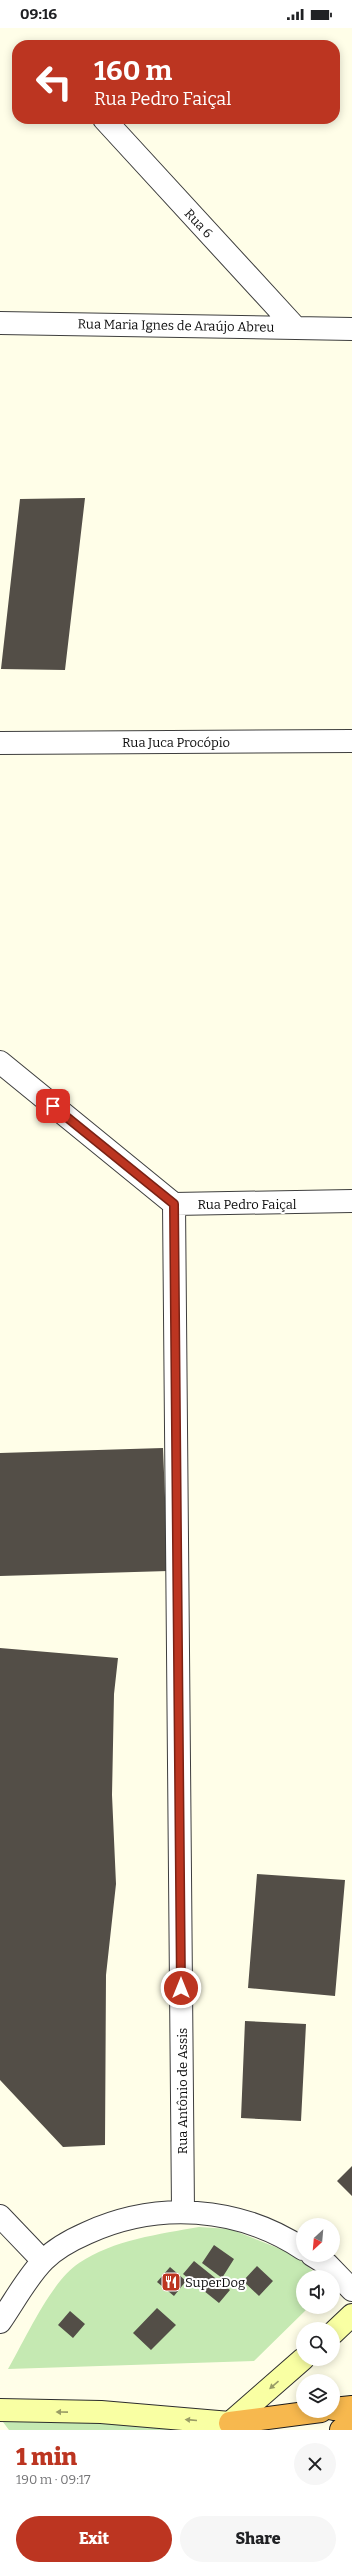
<!DOCTYPE html>
<html lang="en">
<head>
<meta charset="utf-8">
<style>
	:root { --surface:#fff; --page:#f6f6f6; --text:#202124; --muted:#757577; --accent:#bc3521 }
	body { margin:0; font-family:Bitter,serif; background:var(--page); color:var(--text); height:100vh; display:flex; flex-direction:column; font-size:15px; white-space:nowrap }
	* { box-sizing:border-box; margin:0 }
	p { font-size:13px; color:var(--muted) }
	.icon { flex:none; width:22px; height:22px; fill:none; stroke:currentColor; stroke-width:2; stroke-linecap:round; stroke-linejoin:round }
	.map { position:relative; height:2402px; overflow:hidden }
	.sheet { display:flex; flex-direction:column; background:var(--surface); flex:1 }
	.sheet>* { flex:none }
	.banner { position:absolute; left:12px; top:12px; width:328px; height:84px; border-radius:16px; box-shadow:0 2px 10px #0003; background:#bc3521; color:#fff; overflow:hidden }
	.needle { width:26px; rotate:206deg }
	.tools { position:absolute; left:296px; top:2190px; display:grid; gap:8px }
	.tools a { display:grid; place-items:center; width:44px; height:44px; border-radius:50%; background:var(--surface); box-shadow:0 2px 10px #0003; font-size:20px }
	.pin { position:absolute; display:grid; place-items:center; width:34px; height:34px; color:#fff; margin:-17px; border-radius:8px; box-shadow:0 2px 6px #0006 }
	.me { position:absolute; width:44px; margin:-22px; rotate:0deg; stroke-linejoin:round; filter:drop-shadow(0 0 3px #0008) }
	.turn { display:flex; align-items:center; gap:14px; height:84px; padding:0 16px; font-size:18px }
	.turn .icon { width:52px; height:52px; stroke-width:2.5 }
	.turn b { display:block; font-size:28px; line-height:34px }
	.round { display:grid; place-items:center; flex:none; width:42px; height:42px; border-radius:21px; background:var(--page) }
	.headline { display:flex; align-items:center; justify-content:space-between; height:68px; padding:0 16px }
	h1 { font-size:24px; font-weight:800; line-height:30px; color:var(--accent) }
	.cta { display:flex; gap:8px; margin-top:auto; padding:8px 16px }
	.cta a { flex:1; height:46px; border-radius:24px; background:var(--accent); color:#fff; font-size:16px; font-weight:800; line-height:46px; text-align:center }
	.cta a+a { background:var(--page); color:var(--text) }
	.status { display:flex; justify-content:space-between; align-items:center; height:28px; padding:0 20px; background:var(--surface); direction:ltr }
	.status svg { height:11px; fill:currentColor }
	.map>svg:first-child { display:block }
</style>
</head>
<body>
<div class="status"><b>09:16</b><svg viewBox="0 0 49 12"><path d="M0 12V9h3v3zM5 12V6h3v6zM10 12V3h3v9zM15 12V0h3v12zM26 1h20v11H26zM47 4h2v5h-2z"/></svg></div>
<div class="map">
<svg width="352" height="2402" viewBox="0 0 352 2402">
	<rect width="100%" height="100%" fill="#fffee8"/>
	<!-- green -->
	<path fill="#c5e9b2" d="M199,2199L230,2201L293,2226L320,2249H303V2279H309L254,2333L8,2341C25,2312 51,2253 79,2235C113,2212 160,2206 199,2199Z
		M0,2390L204,2393L194,2402H9Z"/>
	<!-- building -->
	<path fill="#534e47" d="M85,470L65,642L1,641L20,471Z
		M163,1420L168,1543L0,1548V1425Z
		M0,1620L118,1630L114,1666L112,1767L116,1856L106,1947L105,2117L63,2119L0,2052Z
		M257,1846L345,1852L335,1968L248,1960Z
		M245,1993L306,1996L301,2093L241,2090Z
		M352,2138V2168L337,2153Z
		M214,2217L234,2231L222,2250L202,2235Z
		M194,2233L230,2262L219,2275L183,2246Z
		M257,2238L273,2253L259,2268L243,2253Z
		M170,2239L186,2253L174,2268L157,2254Z
		M157,2280L176,2297L151,2322L133,2305Z
		M70,2283L85,2296L73,2310L58,2297Z"/>
	<g fill="none" stroke-linecap="round" stroke-linejoin="round">
		<!-- street casing -->
		<g stroke="#3e3e3e" stroke-width="24">
			<path id="street" d="M104,91L295,299
				M0,295L352,301
				M0,715L352,713
				M0,1034L174,1176L352,1173
				M174,1176L183,2182
				M0,2188L43,2233
				M312,2227L328,2237L352,2262
				M0,2294C14,2274 27,2249 44,2232C56,2220 71,2212 87,2205C157,2173 238,2178 303,2221"/>
		</g>
		<!-- secondary casing -->
		<g stroke="#2d2d2d" stroke-width="24">
			<path id="secondary" d="M333,2305L352,2287
				M0,2382L101,2384L230,2395
				M223,2401L303,2331"/>
		</g>
		<!-- highway casing -->
		<g stroke="#1c1c1c" stroke-width="24">
			<path id="highway" d="M333,2381L352,2379
				M230,2395L321,2383
				M341,2402L352,2392"/>
		</g>
		<!-- street -->
		<use href="#street" stroke="#fff" stroke-width="22"/>
		<!-- secondary -->
		<use href="#secondary" stroke="#f9ffa3" stroke-width="22"/>
		<!-- highway -->
		<use href="#highway" stroke="#f7b84e" stroke-width="22"/>
	</g>
	<!-- one-way arrows -->
	<defs><path id="oneway-solid" d="M-6-.8H1V-3.2L6.5 0L1 3.2V.8H-6Z"/></defs>
	<g fill="#9a9d66">
		<use href="#oneway-solid" transform="translate(274 2357) rotate(139)"/>
		<use href="#oneway-solid" transform="translate(62 2384) rotate(-179)"/>
		<use href="#oneway-solid" transform="translate(191 2392) rotate(-175)"/>
	</g>
	<g fill="none" stroke-linecap="round" stroke-linejoin="round">
		<!-- route casing -->
		<g stroke="#7a2215" stroke-width="10">
			<path id="route" d="M53,1078L174,1176L181,1960"/>
		</g>
		<!-- route -->
		<use href="#route" stroke="#bc3521" stroke-width="7"/>
	</g>
	<!-- icons -->
	<defs>
		<g id="restaurant-square" transform="scale(1)"><rect x="-9" y="-9" width="18" height="18" rx="4" fill="#bc3521" stroke="#fff"/><path d="M-5-6h1v4h1v-4h1v4h1v-4h1v5L-1.5 .5V6h-2V.5L-5-1ZM5-6V6H3V1.5H1.5Q1.5-4 5-6Z" fill="#fff"/></g>
	</defs>
	<g fill-rule="evenodd">
		<use href="#restaurant-square" x="171" y="2254"/>
	</g>
	<g text-anchor="middle" stroke-width="4" stroke-linejoin="round" paint-order="stroke">
		<!-- street labels -->
		<g font-size="13" fill="#0b0b0b" stroke="#fff">
			<text transform="translate(199 195) rotate(47)" y="5">Rua 6</text>
			<text transform="translate(176 297) rotate(1)" y="5">Rua Maria Ignes de Araújo Abreu</text>
			<text x="176" y="719">Rua Juca Procópio</text>
			<text x="247" y="1181">Rua Pedro Faiçal</text>
			<text transform="translate(182 2063) rotate(-90)" y="5">Rua Antônio de Assis</text>
		</g>
		<!-- poi labels -->
		<g font-size="13" fill="#0b0b0b" stroke="#fff" text-anchor="start">
			<text x="185" y="2259">SuperDog</text>
		</g>
	</g>
</svg>
<div class="tools">
<a><svg class="needle" viewBox="-14 -14 28 28"><path d="M0-13l5 13h-10z" fill="#e53935"/><path d="M0 13l5-13h-10z" fill="#757577"/></svg></a>
<a><svg class="icon" aria-label="sound" viewBox="0 0 24 24"><path d="M4 9h4l5-4v14l-5-4H4zM17 9q2 3 0 6"/></svg></a>
<a><svg class="icon" aria-label="search" viewBox="0 0 24 24"><circle cx="10" cy="10" r="6"/><path d="M15 15l6 6"/></svg></a>
<a><svg class="icon" aria-label="layers" viewBox="0 0 24 24"><path d="M12 4l9 5-9 5-9-5zM3 14l9 5 9-5"/></svg></a>
</div>
<div class="pin" style="left:53px;top:1078px;background:#d93025"><svg class="icon" aria-label="arrive" viewBox="0 0 24 24"><path d="M6 21V4h12l-3 4 3 4H6"/></svg></div>
<svg class="me" style="left:181px;top:1960px" viewBox="-20 -20 40 40"><circle r="17" fill="#bc3521" stroke="#fff" stroke-width="3"/><path d="M0-11L8 9 0 5-8 9z" fill="#fff"/></svg>
<div class="banner">
<div class="turn"><svg class="icon" aria-label="left" viewBox="0 0 24 24"><path d="M17 20v-9H6M10 6l-5 5 5 5"/></svg><div><b>160 m</b>Rua Pedro Faiçal</div></div>
</div>
</div>
<section class="sheet">
<div class="headline"><div><h1>1 min</h1><p>190 m · 09:17</p></div><a class="round"><svg class="icon" aria-label="close" viewBox="0 0 24 24"><path d="M6 6l12 12M18 6L6 18"/></svg></a></div>
<div class="cta"><a>Exit</a><a>Share</a></div>
</section>
</body>
</html>
